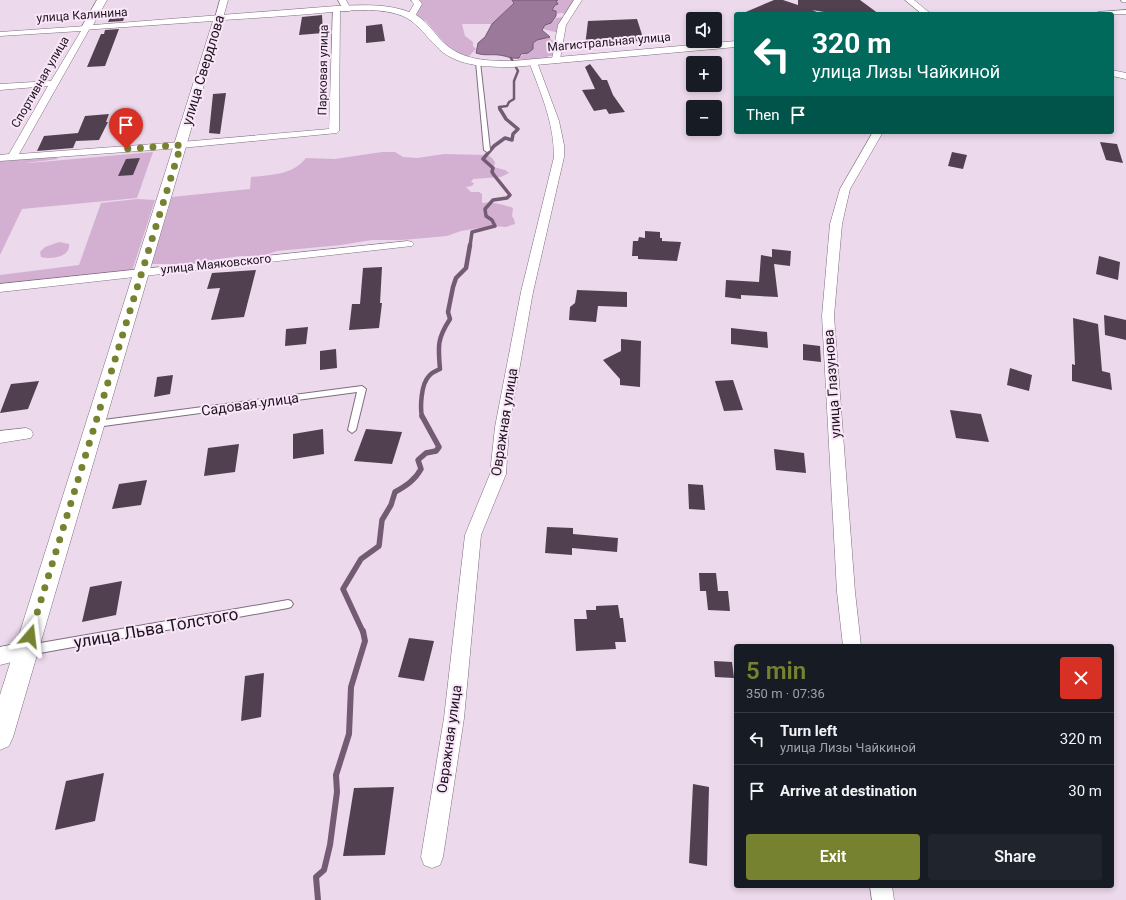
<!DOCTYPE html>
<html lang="en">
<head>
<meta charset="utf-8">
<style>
	:root { --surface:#171b24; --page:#20242c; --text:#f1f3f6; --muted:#9ea1a6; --line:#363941; --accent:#76822f }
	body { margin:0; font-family:Roboto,sans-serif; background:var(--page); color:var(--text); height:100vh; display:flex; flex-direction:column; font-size:15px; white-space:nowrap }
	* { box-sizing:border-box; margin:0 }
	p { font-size:13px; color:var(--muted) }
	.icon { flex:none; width:22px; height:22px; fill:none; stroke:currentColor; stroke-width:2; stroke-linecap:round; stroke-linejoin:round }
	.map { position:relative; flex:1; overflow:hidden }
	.details { position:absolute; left:734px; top:644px; width:380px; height:244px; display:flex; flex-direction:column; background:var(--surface); border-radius:4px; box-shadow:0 2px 6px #0003 }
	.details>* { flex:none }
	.guide { position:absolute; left:734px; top:12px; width:380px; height:122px; border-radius:4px; box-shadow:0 2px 6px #0003; background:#00695c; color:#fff; overflow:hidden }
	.buttons { position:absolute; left:686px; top:12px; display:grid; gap:8px }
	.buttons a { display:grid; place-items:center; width:36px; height:36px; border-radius:4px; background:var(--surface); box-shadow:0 2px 6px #0003; font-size:20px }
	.pin { position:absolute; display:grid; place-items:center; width:34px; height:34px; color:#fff; margin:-41px -17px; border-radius:50% 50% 50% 0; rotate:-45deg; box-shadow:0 0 4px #0007 }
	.pin .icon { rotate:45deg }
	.me { position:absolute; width:44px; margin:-22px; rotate:17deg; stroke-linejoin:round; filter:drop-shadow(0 0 3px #0008) }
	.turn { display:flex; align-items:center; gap:14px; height:84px; padding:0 12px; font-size:18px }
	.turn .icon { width:52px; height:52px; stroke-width:2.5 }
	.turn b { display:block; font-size:28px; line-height:34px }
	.then { display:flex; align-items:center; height:38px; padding:0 12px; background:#0003; gap:8px; font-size:15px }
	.round { display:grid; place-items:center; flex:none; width:42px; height:42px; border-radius:4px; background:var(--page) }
	.overview { display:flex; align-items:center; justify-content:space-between; height:68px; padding:0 12px }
	h1 { font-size:24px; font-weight:600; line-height:30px; color:var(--accent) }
	.cta { display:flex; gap:8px; margin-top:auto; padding:8px 12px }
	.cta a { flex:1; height:46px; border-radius:4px; background:var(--accent); color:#fff; font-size:16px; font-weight:600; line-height:46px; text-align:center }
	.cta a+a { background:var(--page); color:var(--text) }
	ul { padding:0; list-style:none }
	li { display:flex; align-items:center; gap:12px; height:52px; padding:0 12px; border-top:1px solid var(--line) }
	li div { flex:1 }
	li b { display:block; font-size:15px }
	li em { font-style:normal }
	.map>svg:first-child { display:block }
</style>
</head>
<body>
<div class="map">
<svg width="1126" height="900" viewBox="0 0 1126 900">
	<rect width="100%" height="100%" fill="#ecd9ec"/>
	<!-- green -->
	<path fill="#d3b0d2" d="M418,0H512L514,2L492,24H462L465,36L473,42V46L476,49L467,58L448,47L426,21L416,16L421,4Z
		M558,0H575L567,14L561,13L557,14L552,10L556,1Z
		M563,17L559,33L543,29L545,25L551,23L556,18Z
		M550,37L551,40L556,41L555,56H548L547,59C540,59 521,61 516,59L533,49L532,43L537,40Z
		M153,152L137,198L22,209L0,255V160L55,156L58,159L26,163H29Z
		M382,152H395L403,157L417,158L444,154L486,155L491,157L495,162L494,167L505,170L509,173L501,177L473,179L471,182L474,183L472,186L466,187L471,192H479L482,194V203C490,201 505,205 513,208L512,216L514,219L515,224L506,227L492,226L461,231L447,236L402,240H372L341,245L277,251L259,257L241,256L182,264H151L172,197L250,189L251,177C271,175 293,175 306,158L335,159Z
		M137,199L155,200L132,271L0,287V275L79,265L101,203Z
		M59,242L69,244C71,257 51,260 41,257L40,252L45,247Z"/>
	<!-- water -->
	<path fill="#9a799a" stroke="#745b74" d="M512,0H558L556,1L558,4L555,5L552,10L556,11V16L551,23L545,25L542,30L550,37L537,40L533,43V49L528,53L521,54L519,58C511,59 507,56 499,55C491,54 485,56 476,53L478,43L485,37L492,24L514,3Z"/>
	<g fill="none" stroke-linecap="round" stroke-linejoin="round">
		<!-- stream-far4 -->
		<path stroke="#745b74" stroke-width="2.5" d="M500,110L499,107L507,106L509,102L514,99V81L518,71L511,58"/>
		<!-- stream-far3 -->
		<path stroke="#745b74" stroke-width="3.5" d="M470,246L472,232L495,226L492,220L486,216L485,209L493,200L507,198L510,195L494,175L492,172L493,168L483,159L494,146L505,138L512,140L513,134L518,129L506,119L500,109"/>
		<!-- stream-far2 -->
		<path stroke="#745b74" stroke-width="4.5" d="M422,417C420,407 421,384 429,376C432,372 436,371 440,369C438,346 437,339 450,319L448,312L453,287L456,278L466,268L470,245"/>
		<!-- stream-far1 -->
		<path stroke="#745b74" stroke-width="5.5" d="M363,632L343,589L361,559L379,546L382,520L391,505L395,492C406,486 415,480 421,469L418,460L426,453L436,451L439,447L422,416"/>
		<!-- stream -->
		<path stroke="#745b74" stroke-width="6" d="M318,900L316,877L324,870L330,845L337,792L336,775L349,734L351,687L365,641L363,631"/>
	</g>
	<!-- building -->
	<path fill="#514150" d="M774,0H783L798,5V0H860L879,14H836L812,10L817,12V14H741Z
		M127,11L123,21L108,22L112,13Z
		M322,15L323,33L299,35L302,17Z
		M637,19L644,41L601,42V46H585L588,21Z
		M382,24L385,41L366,43V26Z
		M119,29L105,66L87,67L101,34H104L105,30Z
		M590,64L602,80H607L613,95L625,112L609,114L606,109L594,111L582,90L595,89L585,67Z
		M226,93L220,134L209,133L213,94Z
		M109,114L106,122H108L99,140L76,141L73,148L37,151L44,136L78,133L85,116Z
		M1100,142L1117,144L1123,163L1106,160Z
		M952,152L967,155L963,169L948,166Z
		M140,158L133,175L118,176L126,159Z
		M645,231L660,232V238H662V241L681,242L677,261L638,259V256H632L633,241H638L639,237L645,238Z
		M772,249L791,251L790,266L774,264L778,297L741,295V299L725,297L726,280L759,282L761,255L772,257Z
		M1099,256L1120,262L1118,280L1096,274Z
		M382,267L380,303H382L379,328L349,330L352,304H360L363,268Z
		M256,270L244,317L211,320L220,288L207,289L212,273Z
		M577,290L627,292V307L598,306L596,322L569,320L570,307L575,303Z
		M1104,315L1126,320V340L1105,335Z
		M1073,318L1098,324L1102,371L1110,373L1112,390L1072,381V364L1075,365Z
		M308,327L306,344L285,346L286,329Z
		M731,328L767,332L768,348L731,344Z
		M621,339L641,341L640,387L620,385V379L603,360L621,351Z
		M803,344L820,346L821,362L803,360Z
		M336,349L337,368L320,370V351Z
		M1010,368L1032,375L1029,391L1007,385Z
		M173,375L170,394L154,397L157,377Z
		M733,380L743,410L724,411L715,381Z
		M39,381L28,409L0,413L11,384Z
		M950,410L981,414L989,442L956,438Z
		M323,429L324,454L293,459V434Z
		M366,429L402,432L392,464L354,461Z
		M239,444L235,472L204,476L208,448Z
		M774,449L804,453L806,473L776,470Z
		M147,480L141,505L112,509L119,484Z
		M688,484L703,485L705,510L689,509Z
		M547,527L573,528V534L618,538L617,552L572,548V555L545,553Z
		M699,573H716L718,591H728L730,611L708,610L706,591H700Z
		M122,581L116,615L82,622L90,587Z
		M618,605L620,618H623L626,642H615L616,649L576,651L574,619H587L586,610H596V606Z
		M409,638L434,641L424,681L398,677Z
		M714,661L732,662L734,678L715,677Z
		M264,673L261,717L241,721L245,676Z
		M104,773L95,821L55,830L66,781Z
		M693,784L709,787L707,866L689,863Z
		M394,787L385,855L343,856L354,788Z"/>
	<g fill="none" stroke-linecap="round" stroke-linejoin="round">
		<!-- service casing -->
		<g stroke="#7f6e7e" stroke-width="2">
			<path id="service" d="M478,61L480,62L490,150L487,152L484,150L476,62Z
				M362,386L366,389L356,430L352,433L348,430L357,392L96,427L92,424L96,421Z
				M288,600L291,601L293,604L291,607L288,608L29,655L26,653L24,650L26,647L29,645Z"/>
		</g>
		<!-- minor casing -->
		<g stroke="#7f6e7e" stroke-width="1">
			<path id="minor" d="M220,0H228L223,18L219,20L215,18Z
				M338,0H346L351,9L350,11H344Z
				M411,0H419L422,4L414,18H411L407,16L414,4Z
				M574,0H582L566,25L560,59L556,62L553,61L552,59L558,25Z
				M905,0H914L931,14H922Z
				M1121,0H1126V2H1122Z
				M333,7H339L340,9L339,131L337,133L181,148L0,161V155L9,154L48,86L0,90V84L51,81L81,31L0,36V32L86,26L90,28L19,154L181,142L329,129Z
				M1126,10V14H1094L1098,12Z
				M533,59L537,62L559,121L564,145V157L533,292L509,427L506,474L481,535L464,718L443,857L440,865L432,868L424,865L421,857L444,718L465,535L490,474L495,427L521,292L554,157C554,123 541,93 529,62Z
				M1112,70L1126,73V79L1112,76Z
				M873,132H883L850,189L842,224L834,316L855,592L861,646H843L837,592L822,316L830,224L840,189Z
				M408,241L412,242L414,244L412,246L0,292V284Z
				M26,428L31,430L33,434L31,438L0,443V431Z
				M25,642L32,645L34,651L32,657L0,665V647Z
				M870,886H892L894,900H872Z"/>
		</g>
		<!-- tertiary casing -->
		<g stroke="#7f6e7e" stroke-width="1">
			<path id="tertiary" d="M97,0H107L93,25L336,6C361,5 388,3 412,13C426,19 433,32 443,42C462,61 489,61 513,61L736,41V47L513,67C487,67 455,67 436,46C423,33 415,19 397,14C373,7 345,11 321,13C288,16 256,18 223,20L13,737L9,746L0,750V695L213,21L82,30L81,28Z"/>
		</g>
		<!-- service -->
		<use href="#service" fill="#fff" fill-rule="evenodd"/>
		<!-- minor -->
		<use href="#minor" fill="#fff" fill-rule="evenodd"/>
		<!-- tertiary -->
		<use href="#tertiary" fill="#fff" fill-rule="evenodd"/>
	</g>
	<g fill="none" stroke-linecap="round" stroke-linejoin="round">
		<!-- route -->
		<path stroke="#76822f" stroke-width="7" stroke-dasharray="0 12.6" d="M30,636L181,145L126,149"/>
	</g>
	<g text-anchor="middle" stroke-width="4" stroke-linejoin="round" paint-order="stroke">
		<!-- far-street labels -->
		<g font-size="12" fill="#1c151c" stroke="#fae6f9">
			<text transform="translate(82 15) rotate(-4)" y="4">улица Калинина</text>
			<text transform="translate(609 42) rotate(-5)" y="4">Магистральная улица</text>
			<text transform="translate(323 70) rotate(-89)" y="4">Парковая улица</text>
			<text transform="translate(40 82) rotate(-60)" y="4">Спортивная улица</text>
			<text transform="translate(216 264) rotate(-6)" y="4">улица Маяковского</text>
		</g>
		<!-- street labels -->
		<g font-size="14" fill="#1c151c" stroke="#fae6f9">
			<text transform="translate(203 70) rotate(-73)" y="5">улица Свердлова</text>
			<text transform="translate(832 384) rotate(-94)" y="5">улица Глазунова</text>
			<text transform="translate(250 404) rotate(-8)" y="5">Садовая улица</text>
			<text transform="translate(504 422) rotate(-81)" y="5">Овражная улица</text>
			<text transform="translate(449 739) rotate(-82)" y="5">Овражная улица</text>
		</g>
		<!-- near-street labels -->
		<g font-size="17" fill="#1c151c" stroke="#fae6f9">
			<text transform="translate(156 628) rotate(-10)" y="6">улица Льва Толстого</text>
		</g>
	</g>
</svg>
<div class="buttons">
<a><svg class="icon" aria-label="sound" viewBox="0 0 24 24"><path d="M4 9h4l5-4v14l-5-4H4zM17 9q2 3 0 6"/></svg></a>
<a>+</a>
<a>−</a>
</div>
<div class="pin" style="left:126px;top:149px;background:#d93025"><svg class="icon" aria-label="arrive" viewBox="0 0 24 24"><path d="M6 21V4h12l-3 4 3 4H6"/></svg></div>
<svg class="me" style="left:30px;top:636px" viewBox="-20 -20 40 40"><path d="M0-17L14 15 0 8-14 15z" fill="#76822f" stroke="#fff" stroke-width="4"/></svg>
<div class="guide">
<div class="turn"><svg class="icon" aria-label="left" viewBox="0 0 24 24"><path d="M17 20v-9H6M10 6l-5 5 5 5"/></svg><div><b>320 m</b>улица Лизы Чайкиной</div></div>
<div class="then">Then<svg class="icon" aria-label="arrive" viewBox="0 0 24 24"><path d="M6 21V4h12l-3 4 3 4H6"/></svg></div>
</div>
<section class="details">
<div class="overview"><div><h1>5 min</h1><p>350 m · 07:36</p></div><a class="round" style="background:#d93025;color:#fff"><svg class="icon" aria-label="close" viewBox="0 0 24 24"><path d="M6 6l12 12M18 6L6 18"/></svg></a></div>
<ul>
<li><svg class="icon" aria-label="left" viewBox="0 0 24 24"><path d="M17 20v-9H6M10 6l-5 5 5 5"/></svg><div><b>Turn left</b><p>улица Лизы Чайкиной</p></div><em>320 m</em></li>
<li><svg class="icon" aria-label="arrive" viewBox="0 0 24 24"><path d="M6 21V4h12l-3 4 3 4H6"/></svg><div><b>Arrive at destination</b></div><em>30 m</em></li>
</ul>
<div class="cta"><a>Exit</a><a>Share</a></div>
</section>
</div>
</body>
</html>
